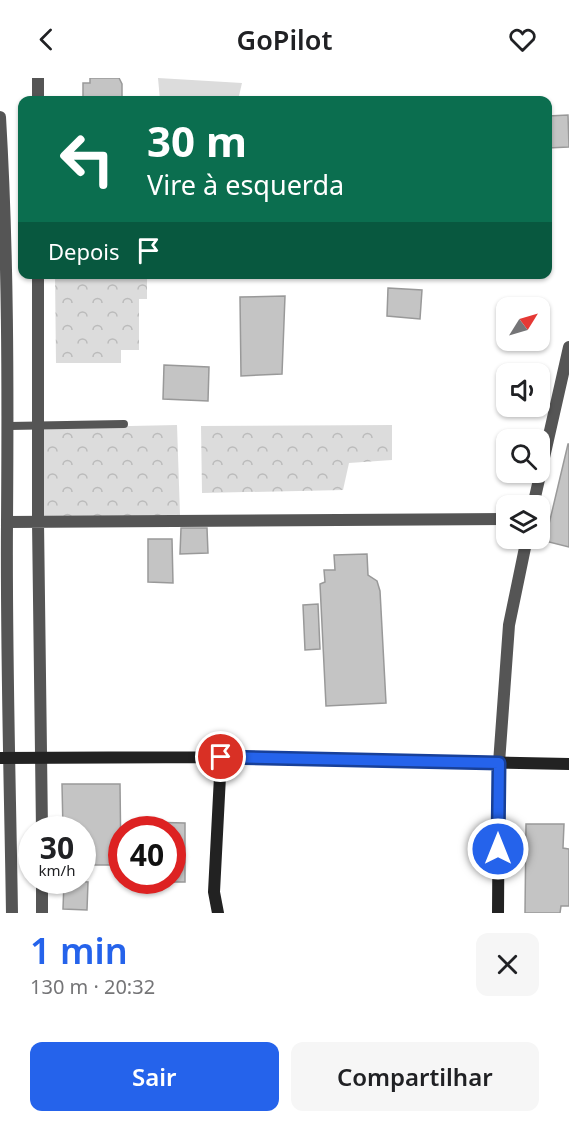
<!DOCTYPE html>
<html lang="pt">
<head>
<meta charset="utf-8">
<style>
	:root { --surface:#fff; --page:#f6f6f6; --text:#202124; --muted:#757577; --accent:#2563eb }
	body { margin:0; font-family:"Noto Sans",sans-serif; background:var(--page); color:var(--text); height:100vh; display:flex; flex-direction:column; font-size:22px; white-space:nowrap }
	* { box-sizing:border-box; margin:0 }
	p { font-size:20px; color:var(--muted) }
	.icon { flex:none; width:33px; height:33px; fill:none; stroke:currentColor; stroke-width:2; stroke-linecap:round; stroke-linejoin:round }
	.map { position:relative; height:835px; overflow:hidden }
	.panel { display:flex; flex-direction:column; background:var(--surface); flex:1 }
	.panel>* { flex:none }
	.banner { position:absolute; left:18px; top:18px; width:534px; height:183px; border-radius:12px; box-shadow:0 2px 4px #0004; background:#0b6e4f; color:#fff; overflow:hidden }
	.needle { width:39px; rotate:53deg }
	.fabs { position:absolute; left:496px; top:219px; display:grid; gap:12px }
	.fabs a { display:grid; place-items:center; width:54px; height:54px; border-radius:12px; background:var(--surface); box-shadow:0 2px 4px #0004; font-size:30px }
	.speed { position:absolute; left:18px; top:738px; display:flex; gap:12px; font-size:30px; font-weight:700; text-align:center }
	.speed>* { display:grid; place-content:center; width:78px; height:78px; border-radius:50%; background:var(--surface); box-shadow:0 2px 4px #0004; line-height:1 }
	.speed small { font-size:15px; font-weight:400 }
	.speed .limit { border:9px solid #d22; background:#fff; color:#111 }
	.pin { position:absolute; display:grid; place-items:center; width:51px; height:51px; color:#fff; margin:-26px; border:3px solid #fff; border-radius:50%; box-shadow:0 2px 6px #0007 }
	.me { position:absolute; width:66px; margin:-33px; rotate:0deg; stroke-linejoin:round; filter:drop-shadow(0 0 4px #0008) }
	.turn { display:flex; align-items:center; gap:21px; height:126px; padding:0 30px; font-size:27px }
	.turn .icon { width:78px; height:78px; stroke-width:2.5 }
	.turn b { display:block; font-size:42px; line-height:51px }
	.then { display:flex; align-items:center; height:57px; padding:0 30px; background:#0003; gap:12px; font-size:22px }
	.round { display:grid; place-items:center; flex:none; width:63px; height:63px; border-radius:12px; background:var(--page) }
	.headline { display:flex; align-items:center; justify-content:space-between; height:102px; padding:0 30px }
	h1 { font-size:36px; font-weight:600; line-height:45px; color:var(--accent) }
	.primary-button { display:flex; gap:12px; margin-top:auto; padding:12px 30px }
	.primary-button a { flex:1; height:69px; border-radius:12px; background:var(--accent); color:#fff; font-size:24px; font-weight:600; line-height:69px; text-align:center }
	.primary-button a+a { background:var(--page); color:var(--text) }
	header { display:flex; justify-content:space-between; align-items:center; height:78px; padding:0 30px; background:var(--surface); font-size:27px; font-weight:600 }
	.map>svg:first-child { display:block }
</style>
</head>
<body>
<header><svg class="icon" aria-label="back" viewBox="0 0 24 24"><path d="M15 5l-7 7 7 7"/></svg>GoPilot<svg class="icon" aria-label="heart" viewBox="0 0 24 24"><path d="M12 20l-8-8c-3-5 5-10 8-4 3-6 11-1 8 4z"/></svg></header>
<div class="map">
<svg width="569" height="835" viewBox="0 0 569 835">
	<defs>
		<pattern id="forest-crowns" width="20" height="18" patternUnits="userSpaceOnUse" patternTransform="scale(1.5)"><rect width="20" height="18" fill="#dcdcdc"/><path d="M2 6a3 3 0 1 1 6 0M12 15a3 3 0 1 1 6 0" fill="none" stroke="#bbb"/></pattern>
	</defs>
	<rect width="100%" height="100%" fill="#fff"/>
	<!-- grass -->
	<path fill="#dcdcdc" d="M158,0L242,5L238,22H160Z"/>
	<!-- forest -->
	<path fill="url(#forest-crowns)" d="M55,197H147V221H139V272H121V285H56Z
		M177,347L180,437L42,440L39,350Z
		M392,347V382L349,385L343,412L202,415L201,348Z"/>
	<!-- building -->
	<path fill="#c4c4c4" stroke="#999" stroke-width="1.5" d="M90,0H119L122,6V22H83V5H90Z
		M568,37L569,69L548,70V38Z
		M388,210L422,212L420,241L387,238Z
		M285,218L282,296L241,298L240,219Z
		M164,287L209,289L208,323L163,321Z
		M568,366H569V469L545,463Z
		M181,450H207L208,475L180,476Z
		M148,461H172L173,505L148,504Z
		M367,476L368,497L377,503L380,513L386,625L326,628L320,506L325,504L324,492H335L334,477Z
		M318,526L320,571L305,572L303,527Z
		M62,706H120L121,787H82V752H63Z
		M143,744L185,745V804H142L172,802V752H143Z
		M526,746H564L563,770L569,771V828H561L560,835H525Z
		M64,803L88,804L87,832L63,831Z"/>
	<g fill="none" stroke-linecap="round" stroke-linejoin="round">
		<!-- lane -->
		<path stroke="#555" stroke-width="8" d="M9,348L124,346"/>
		<!-- street -->
		<path stroke="#555" stroke-width="12" d="M38,0V22
			M0,39C8,174 8,308 7,444C6,574 10,705 12,835
			M38,196V444L42,752
			M533,428L569,269
			M7,444L507,441
			M499,685L509,547L527,460
			M42,802V835"/>
		<!-- secondary -->
		<path stroke="#222" stroke-width="12" d="M0,680L221,679L569,686
			M218,835L214,814L221,679
			M498,835L499,685"/>
	</g>
	<g fill="none" stroke-linecap="round" stroke-linejoin="round">
		<!-- route casing -->
		<g stroke="#184099" stroke-width="15">
			<path id="route" d="M221,679L499,685L498,771"/>
		</g>
		<!-- route -->
		<use href="#route" stroke="#2563eb" stroke-width="10"/>
	</g>
</svg>
<div class="fabs">
<a><svg class="needle" viewBox="-14 -14 28 28"><path d="M0-13l5 13h-10z" fill="#e53935"/><path d="M0 13l5-13h-10z" fill="#757577"/></svg></a>
<a><svg class="icon" aria-label="sound" viewBox="0 0 24 24"><path d="M4 9h4l5-4v14l-5-4H4zM17 9q2 3 0 6"/></svg></a>
<a><svg class="icon" aria-label="search" viewBox="0 0 24 24"><circle cx="10" cy="10" r="6"/><path d="M15 15l6 6"/></svg></a>
<a><svg class="icon" aria-label="layers" viewBox="0 0 24 24"><path d="M12 4l9 5-9 5-9-5zM3 14l9 5 9-5"/></svg></a>
</div>
<div class="speed"><div>30<small>km/h</small></div><div class="limit">40</div></div>
<div class="pin" style="left:221px;top:679px;background:#d93025"><svg class="icon" aria-label="arrive" viewBox="0 0 24 24"><path d="M6 21V4h12l-3 4 3 4H6"/></svg></div>
<svg class="me" style="left:498px;top:771px" viewBox="-20 -20 40 40"><circle r="17" fill="#2563eb" stroke="#fff" stroke-width="3"/><path d="M0-11L8 9 0 5-8 9z" fill="#fff"/></svg>
<div class="banner">
<div class="turn"><svg class="icon" aria-label="left" viewBox="0 0 24 24"><path d="M17 20v-9H6M10 6l-5 5 5 5"/></svg><div><b>30 m</b>Vire à esquerda</div></div>
<div class="then">Depois<svg class="icon" aria-label="arrive" viewBox="0 0 24 24"><path d="M6 21V4h12l-3 4 3 4H6"/></svg></div>
</div>
</div>
<section class="panel">
<div class="headline"><div><h1>1 min</h1><p>130 m · 20:32</p></div><a class="round"><svg class="icon" aria-label="close" viewBox="0 0 24 24"><path d="M6 6l12 12M18 6L6 18"/></svg></a></div>
<div class="primary-button"><a>Sair</a><a>Compartilhar</a></div>
</section>
</body>
</html>
